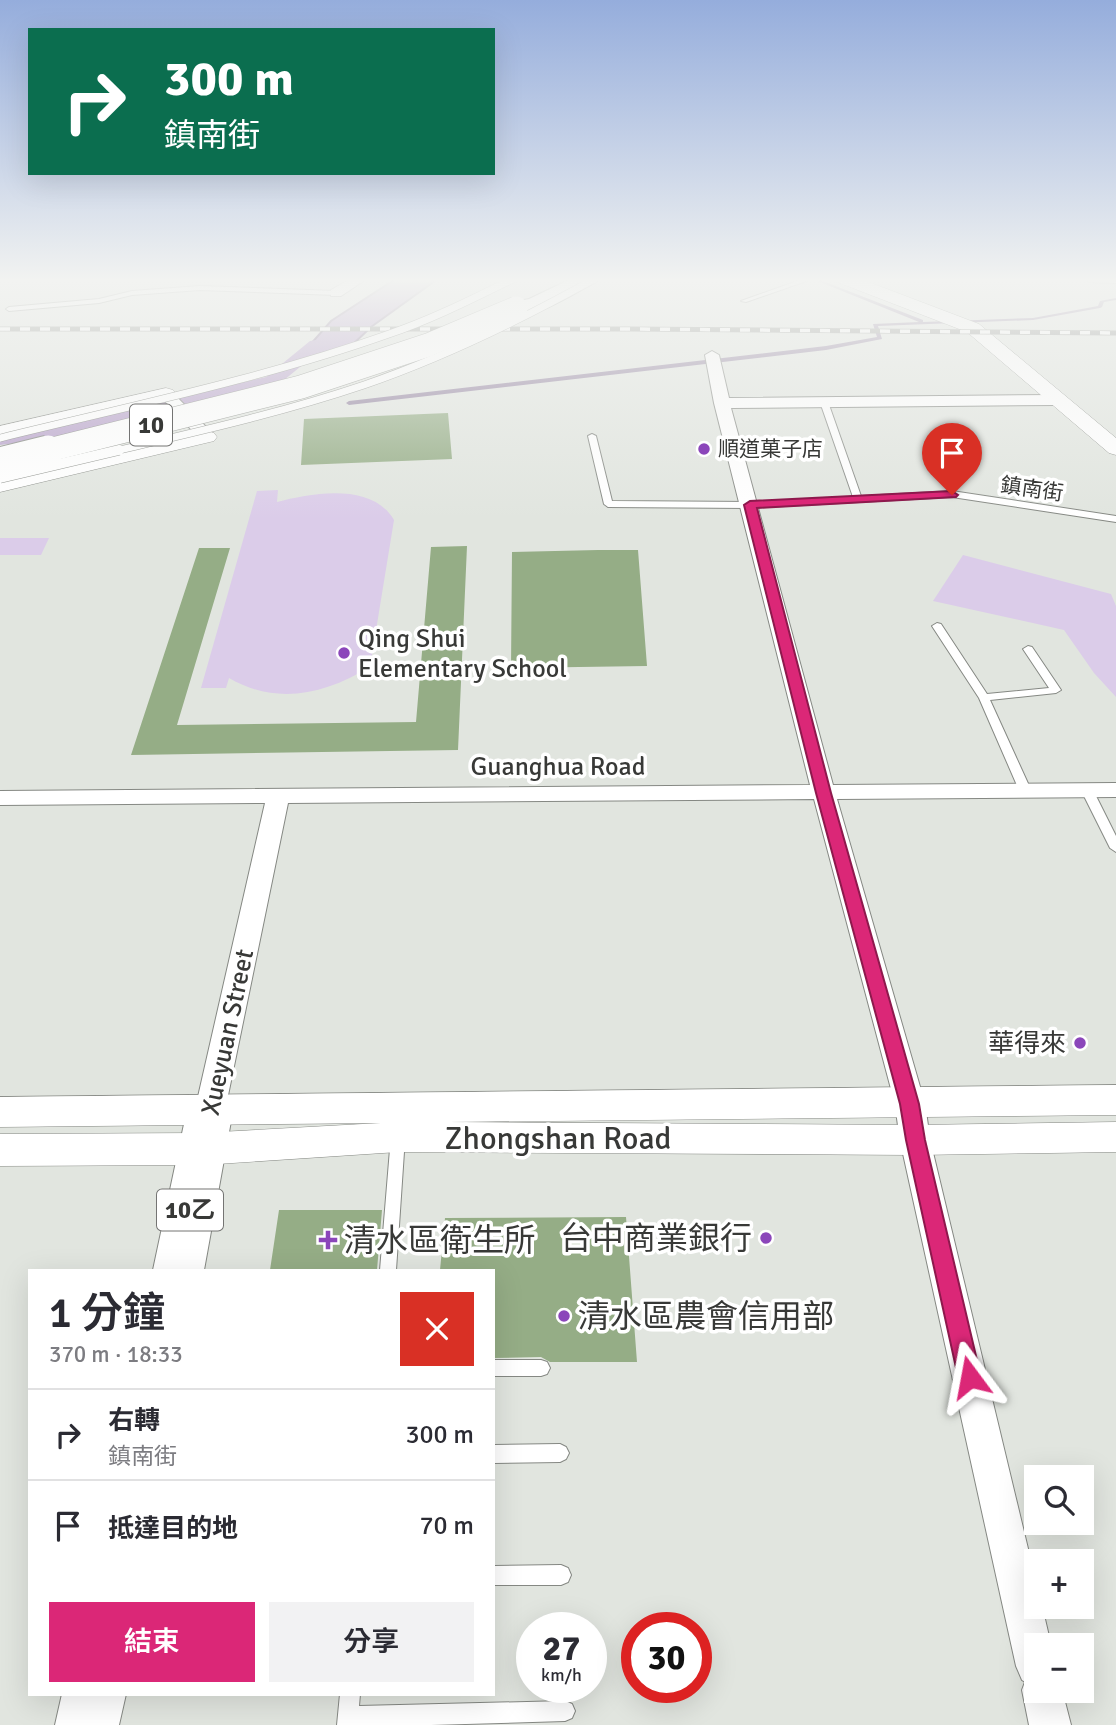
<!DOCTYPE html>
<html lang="zh-TW">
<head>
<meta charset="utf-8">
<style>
	:root { --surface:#fff; --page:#f2f2f3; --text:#2b2b33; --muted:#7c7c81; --line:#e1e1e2; --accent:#db2777 }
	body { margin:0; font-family:Signika,"Noto Sans TC",sans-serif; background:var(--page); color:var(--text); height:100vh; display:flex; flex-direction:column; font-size:26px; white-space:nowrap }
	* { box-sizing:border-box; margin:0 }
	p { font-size:23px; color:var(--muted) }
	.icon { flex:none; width:38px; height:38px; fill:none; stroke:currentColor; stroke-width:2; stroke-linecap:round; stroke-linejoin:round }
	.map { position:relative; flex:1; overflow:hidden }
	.drawer { position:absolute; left:28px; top:1269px; width:467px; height:427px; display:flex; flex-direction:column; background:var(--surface); border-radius:0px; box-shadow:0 7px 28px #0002 }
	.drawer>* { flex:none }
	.banner { position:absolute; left:28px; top:28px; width:467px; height:147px; border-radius:0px; box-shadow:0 7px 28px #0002; background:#0b6e4f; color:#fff; overflow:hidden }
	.fabs { position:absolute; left:1024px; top:1465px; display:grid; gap:14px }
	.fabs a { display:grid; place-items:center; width:70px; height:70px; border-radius:0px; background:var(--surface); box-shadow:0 7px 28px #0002; font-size:35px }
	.speed { position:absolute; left:516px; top:1612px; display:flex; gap:14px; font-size:35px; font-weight:700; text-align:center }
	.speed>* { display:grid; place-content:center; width:91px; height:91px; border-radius:50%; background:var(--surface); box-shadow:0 7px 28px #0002; line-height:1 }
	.speed small { font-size:18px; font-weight:400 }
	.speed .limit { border:10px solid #d22; background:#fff; color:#111 }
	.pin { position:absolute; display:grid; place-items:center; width:60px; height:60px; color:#fff; margin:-72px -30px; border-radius:50% 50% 50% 0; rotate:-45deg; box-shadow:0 0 7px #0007 }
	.pin .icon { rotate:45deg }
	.me { position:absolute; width:77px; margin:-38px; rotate:347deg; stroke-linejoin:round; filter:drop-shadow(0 0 5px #0008) }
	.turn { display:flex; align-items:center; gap:24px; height:147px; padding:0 21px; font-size:32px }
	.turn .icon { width:91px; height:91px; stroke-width:2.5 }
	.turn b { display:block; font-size:49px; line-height:60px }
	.round { display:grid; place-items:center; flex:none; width:74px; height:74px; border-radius:0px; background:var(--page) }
	.head { display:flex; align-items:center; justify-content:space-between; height:119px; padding:0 21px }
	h1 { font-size:42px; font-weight:600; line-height:52px }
	.primary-button { display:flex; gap:14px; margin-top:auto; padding:14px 21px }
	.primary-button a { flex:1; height:80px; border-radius:0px; background:var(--accent); color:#fff; font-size:28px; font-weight:600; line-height:80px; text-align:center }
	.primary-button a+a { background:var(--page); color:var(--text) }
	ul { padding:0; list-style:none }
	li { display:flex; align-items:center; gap:21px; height:91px; padding:0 21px; border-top:2px solid var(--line) }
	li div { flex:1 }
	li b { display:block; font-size:26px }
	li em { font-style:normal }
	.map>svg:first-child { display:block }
</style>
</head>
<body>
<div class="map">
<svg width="1116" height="1725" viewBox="0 0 1116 1725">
	<rect width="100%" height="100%" fill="#e1e5df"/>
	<!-- green -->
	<path fill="#dbcce9" d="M278,490L277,502C312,493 372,482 394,520L370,667C325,694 277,706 229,678L226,688H201L257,491Z
		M49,538L41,555H0V538Z
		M963,555L1111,594L1116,606V697L1094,673L1064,630L933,601Z"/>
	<!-- water -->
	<path fill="#b8a2cb" stroke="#92829f" stroke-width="2" d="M397,278H439L371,327L350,347L295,362L331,321Z"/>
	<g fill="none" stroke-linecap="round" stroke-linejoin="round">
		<!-- stream -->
		<path fill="#92829f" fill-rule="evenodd" d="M810,278H815L923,320V322L1033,318L1098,306L1100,301L1116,298V300L1104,302L1102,307L1100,308L1033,320L878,326L882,339L826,350L349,405L346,403L349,401L826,346L877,337L873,324L919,322Z"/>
		<!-- canal -->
		<path fill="#b8a2cb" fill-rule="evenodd" d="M316,340L322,341L325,345L322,349L278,385L57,438L0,445V433L57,426L266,377L310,341Z"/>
	</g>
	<!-- building -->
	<path fill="#95ad86" d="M448,413L452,459L301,465L304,419Z
		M467,546L458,750L131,755L199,548H230L177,725L416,722L431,547Z
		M598,550H638L647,666L511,668L512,552Z
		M279,1210H382L377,1270H270Z
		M626,1217L637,1362H550L541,1357L494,1358V1270H440L445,1218Z"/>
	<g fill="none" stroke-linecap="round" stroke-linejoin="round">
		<!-- service casing -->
		<g stroke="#858883" stroke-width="2">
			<path id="service" d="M806,278H815L746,302L741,301Z
				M200,286L336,291L339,293L336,295L200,290L132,295L99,303L9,311L6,309L9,307L99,299L132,291Z
				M821,400L828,402L861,496L952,491L1116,516V522L952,497L750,508L608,507L604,504L588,436L592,434L596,436L612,501L750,502L853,497L820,402Z
				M937,623L941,624L987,694L1049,688L1023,649L1028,646L1032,647L1061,690L1056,693L990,700L1031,790L1029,793H1021L1019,790L979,698L932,626Z
				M1087,786L1093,790L1116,836V852L1110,848L1081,790Z
				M398,1131L403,1133L405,1137L396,1270H380L391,1137L393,1133Z
				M494,1360H541L547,1362L550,1368L547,1374L541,1376H494Z
				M560,1444L566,1447L569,1453L566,1459L560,1462L494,1463V1445Z
				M561,1565L568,1568L571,1575L568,1582L561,1585H494V1566Z
				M340,1694H360L359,1706L565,1701L572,1704L575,1711L572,1718L565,1721L431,1725H337Z"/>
		</g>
		<!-- minor casing -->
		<g stroke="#858883" stroke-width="2">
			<path id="minor" d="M352,278H368L341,296H331V290Z
				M1083,278H1116V283L1090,282Z
				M712,351L719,355L729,398L1056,395L1064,400L1056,405L731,408L833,785L1116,783V797L837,799L925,1104L930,1140L1036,1582V1606H1042L1051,1645H1036V1690H1062L1071,1725H1029L1022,1690L1025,1682L1022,1680L1016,1666L900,1140L895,1104L814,799L288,803L225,1110L220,1118L210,1122L200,1118L195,1110L265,803L0,805V791L810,785L714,403L705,355Z
				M166,389L171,391L213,434L215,437L213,440H201L161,397L158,394L161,391Z"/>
		</g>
		<!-- tertiary casing -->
		<g stroke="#858883" stroke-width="1">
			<path id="tertiary" d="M835,278H858L979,324L1116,438V455L1109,453L967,332L837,282Z
				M166,388L173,390L176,394L173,398L0,438V426Z
				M207,431L214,433L217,437L214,441L0,492V478Z
				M1116,1085V1115L449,1122L915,1125L1116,1122V1152L915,1155L398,1152L202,1165L0,1166V1134L202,1133L381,1123L0,1127V1097Z"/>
		</g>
		<!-- primary casing -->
		<g stroke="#858883" stroke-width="2">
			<path id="primary" d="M573,278H599L596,282C572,294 537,320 508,313L505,308L508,303L529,299Z
				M210,1092L226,1097L233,1110L204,1270H153L187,1110L194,1097Z
				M62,1694H126L119,1725H55Z"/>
		</g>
		<!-- service -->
		<use href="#service" fill="#fff" fill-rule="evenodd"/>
		<!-- minor -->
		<use href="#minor" fill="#fff" fill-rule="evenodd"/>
		<!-- tertiary -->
		<use href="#tertiary" fill="#fff" fill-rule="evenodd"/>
		<!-- primary -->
		<use href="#primary" fill="#fff" fill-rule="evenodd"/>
		<!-- rail casing -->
		<g stroke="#8f918d" stroke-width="5">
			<path id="rail" d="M0,329H630L1116,333"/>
		</g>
		<!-- rail -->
		<use href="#rail" stroke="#fff" stroke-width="3.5" stroke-dasharray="10" stroke-linecap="butt"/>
		<!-- service-bridge-far1 casing -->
		<g stroke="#858883" stroke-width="8" stroke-linecap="butt">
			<path id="service-bridge-far1" d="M0,438C130,406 262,379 389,334C433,319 474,298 515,278
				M111,452C196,432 281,413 364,385C445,357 521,320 596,278"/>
		</g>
		<!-- service-bridge casing -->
		<g stroke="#858883" stroke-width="11" stroke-linecap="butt">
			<path id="service-bridge" d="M0,478L119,450"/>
		</g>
		<!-- primary-bridge-far1 casing -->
		<g stroke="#858883" stroke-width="24" stroke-linecap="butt">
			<path id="primary-bridge-far1" d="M41,452L301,387L428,345L516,308"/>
		</g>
		<!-- primary-bridge casing -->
		<g stroke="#858883" stroke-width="31" stroke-linecap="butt">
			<path id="primary-bridge" d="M0,462L48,450"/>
		</g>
		<!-- service-bridge-far1 -->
		<use href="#service-bridge-far1" stroke="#fff" stroke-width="7"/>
		<!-- service-bridge -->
		<use href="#service-bridge" stroke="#fff" stroke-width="10"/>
		<!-- primary-bridge-far1 -->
		<use href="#primary-bridge-far1" stroke="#fff" stroke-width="23"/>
		<!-- primary-bridge -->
		<use href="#primary-bridge" stroke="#fff" stroke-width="29"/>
	</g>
	<!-- sky -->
	<linearGradient id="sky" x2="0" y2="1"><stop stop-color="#95addc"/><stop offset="0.54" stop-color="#f2f3f1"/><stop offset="1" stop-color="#f2f3f1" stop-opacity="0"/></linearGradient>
	<rect width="1116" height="519" fill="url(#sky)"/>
	<!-- route -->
	<path fill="#db2777" stroke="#8e194d" stroke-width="2" d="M952,491L958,495L956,497L757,508L831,793L919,1104L925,1140L981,1377L977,1384L970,1387L962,1384L958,1377L906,1140L900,1104L816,793L744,505L750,501Z"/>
	<!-- markers -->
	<g fill="#8b46ba" stroke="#fff" stroke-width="2.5">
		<circle cx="704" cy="449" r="7"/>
		<circle cx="344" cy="653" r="7"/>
		<circle cx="1080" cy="1043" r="7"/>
		<circle cx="766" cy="1238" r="7"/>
		<path d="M324.5 1229.5h7v7h7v7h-7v7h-7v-7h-7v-7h7z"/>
		<circle cx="564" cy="1316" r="7"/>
	</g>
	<g text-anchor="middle" stroke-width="7" stroke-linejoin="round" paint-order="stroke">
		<!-- far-poi labels -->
		<g font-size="21" fill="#383937" stroke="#fff" text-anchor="start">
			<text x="718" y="456">順道菓子店</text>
		</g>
		<!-- far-street labels -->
		<g font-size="21" fill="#383937" stroke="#fff">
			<text transform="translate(1032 489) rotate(8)" y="7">鎮南街</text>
		</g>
		<!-- shield labels -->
		<g fill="#fff" stroke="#747473" stroke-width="2">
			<rect x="130" y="404.5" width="42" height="41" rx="5"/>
			<rect x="157" y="1189.5" width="66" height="41" rx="5"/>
		</g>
		<g font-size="24" font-weight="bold" fill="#383937">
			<text x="151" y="433">10</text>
			<text x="190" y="1218">10乙</text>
		</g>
		<!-- poi labels -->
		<g font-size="26" fill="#383937" stroke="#fff" text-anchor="start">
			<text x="358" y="647">Qing Shui<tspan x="358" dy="30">Elementary School</tspan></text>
			<text x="1066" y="1052" text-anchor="end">華得來</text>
		</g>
		<!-- street labels -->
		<g font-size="26" fill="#383937" stroke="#fff">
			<text x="558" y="775">Guanghua Road</text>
			<text transform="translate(227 1032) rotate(-78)" y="9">Xueyuan Street</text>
		</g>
		<!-- near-street labels -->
		<g font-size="32" fill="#383937" stroke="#fff">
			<text x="558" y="1149">Zhongshan Road</text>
		</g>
		<!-- near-poi labels -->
		<g font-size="32" fill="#383937" stroke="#fff" text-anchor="start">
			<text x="752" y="1249" text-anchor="end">台中商業銀行</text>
			<text x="344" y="1251">清水區衛生所</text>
			<text x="578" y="1327">清水區農會信用部</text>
		</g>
	</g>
</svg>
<div class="fabs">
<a><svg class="icon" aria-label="search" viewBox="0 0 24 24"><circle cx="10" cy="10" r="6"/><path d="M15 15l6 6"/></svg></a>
<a>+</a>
<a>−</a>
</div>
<div class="speed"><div>27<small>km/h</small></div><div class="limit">30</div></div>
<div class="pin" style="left:952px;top:495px;background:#d93025"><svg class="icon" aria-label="arrive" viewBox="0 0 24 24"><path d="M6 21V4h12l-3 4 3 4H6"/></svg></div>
<svg class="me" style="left:970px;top:1377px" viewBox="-20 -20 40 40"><path d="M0-17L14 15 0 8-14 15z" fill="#db2777" stroke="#fff" stroke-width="4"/></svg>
<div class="banner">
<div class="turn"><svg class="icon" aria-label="right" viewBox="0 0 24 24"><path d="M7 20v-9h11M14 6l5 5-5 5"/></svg><div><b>300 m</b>鎮南街</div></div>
</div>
<section class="drawer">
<div class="head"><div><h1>1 分鐘</h1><p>370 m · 18:33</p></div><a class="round" style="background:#d93025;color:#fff"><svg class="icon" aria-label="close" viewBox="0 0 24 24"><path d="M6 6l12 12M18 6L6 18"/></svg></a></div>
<ul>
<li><svg class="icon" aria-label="right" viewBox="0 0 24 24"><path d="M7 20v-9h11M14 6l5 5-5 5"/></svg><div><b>右轉</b><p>鎮南街</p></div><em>300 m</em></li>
<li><svg class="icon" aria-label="arrive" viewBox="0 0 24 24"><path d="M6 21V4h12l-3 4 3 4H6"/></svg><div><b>抵達目的地</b></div><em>70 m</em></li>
</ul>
<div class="primary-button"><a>結束</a><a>分享</a></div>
</section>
</div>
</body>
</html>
